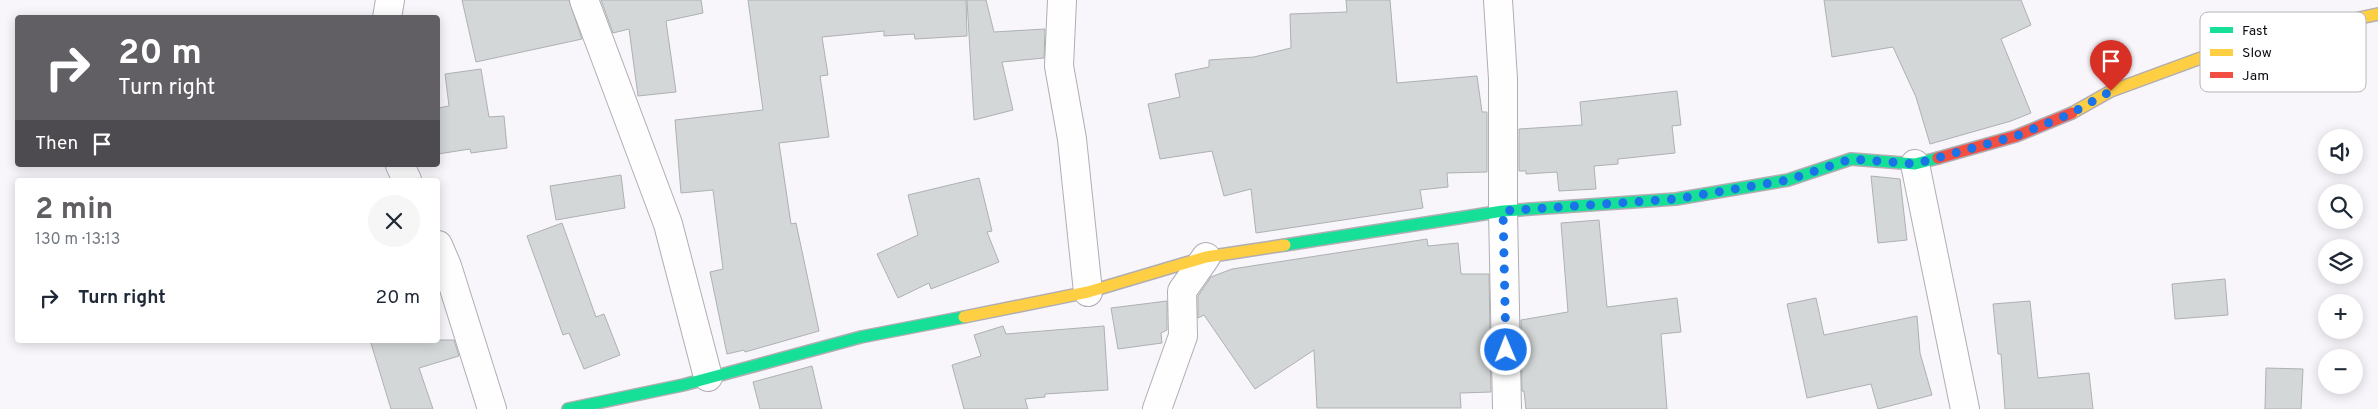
<!DOCTYPE html>
<html lang="en">
<head>
<meta charset="utf-8">
<style>
	:root { --surface:#fff; --page:#f6f6f7; --text:#1f2937; --muted:#747a83; --accent:#615e64 }
	body { margin:0; font-family:Overpass,sans-serif; background:var(--page); color:var(--text); height:100vh; display:flex; flex-direction:column; font-size:19px; white-space:nowrap }
	* { box-sizing:border-box; margin:0 }
	p { font-size:16px; color:var(--muted) }
	.icon { flex:none; width:28px; height:28px; fill:none; stroke:currentColor; stroke-width:2; stroke-linecap:round; stroke-linejoin:round }
	.map { position:relative; flex:1; overflow:hidden }
	.details { position:absolute; left:15px; top:178px; width:425px; height:165px; display:flex; flex-direction:column; background:var(--surface); border-radius:5px; box-shadow:0 2px 12px #0003 }
	.details>* { flex:none }
	.banner { position:absolute; left:15px; top:15px; width:425px; height:152px; border-radius:5px; box-shadow:0 2px 12px #0003; background:#615e64; color:#fff; overflow:hidden }
	.buttons { position:absolute; left:2318px; top:129px; display:grid; gap:10px }
	.buttons a { display:grid; place-items:center; width:45px; height:45px; border-radius:50%; background:var(--surface); box-shadow:0 2px 12px #0003; font-size:25px }
	.pin { position:absolute; display:grid; place-items:center; width:42px; height:42px; color:#fff; margin:-51px -21px; border-radius:50% 50% 50% 0; rotate:-45deg; box-shadow:0 0 5px #0007 }
	.pin .icon { rotate:45deg }
	.me { position:absolute; width:55px; margin:-28px; rotate:359deg; stroke-linejoin:round; filter:drop-shadow(0 0 4px #0008) }
	.turn { display:flex; align-items:center; gap:18px; height:105px; padding:0 20px; font-size:22px }
	.turn .icon { width:65px; height:65px; stroke-width:2.5 }
	.turn b { display:block; font-size:35px; line-height:42px }
	.then { display:flex; align-items:center; height:48px; padding:0 20px; background:#0003; gap:10px; font-size:19px }
	.round { display:grid; place-items:center; flex:none; width:52px; height:52px; border-radius:26px; background:var(--page) }
	.headline { display:flex; align-items:center; justify-content:space-between; height:85px; padding:0 20px }
	h1 { font-size:30px; font-weight:700; line-height:38px; color:var(--accent) }
	ul { padding:0; list-style:none }
	li { display:flex; align-items:center; gap:15px; height:70px; padding:0 20px }
	li div { flex:1 }
	li b { display:block; font-size:19px }
	li em { font-style:normal }
	.map>svg:first-child { display:block }
</style>
</head>
<body>
<div class="map">
<svg width="2378" height="409" viewBox="0 0 2378 409">
	<rect width="100%" height="100%" fill="#f8f6fb"/>
	<!-- building -->
	<path fill="#d3d7d7" stroke="#adb1b2" d="M462,0H569L582,39L476,62Z
		M601,0H701L703,13L666,21L676,92L638,96L629,29L613,33Z
		M748,0H966L967,36L915,39L914,34L884,36V31L822,37L828,75L820,76L829,137L779,143L791,224L796,223L819,331L745,352L744,350L727,354L710,272L723,269L713,190L681,193L675,120L763,110Z
		M967,0H986L994,32L1045,29L1044,58L1002,62L1013,110L974,120Z
		M1346,0H1390L1397,83L1477,76L1482,112H1487V172L1447,173L1448,187L1420,190L1423,208L1256,233L1251,189L1224,196L1212,151L1160,159L1148,104L1180,97L1175,74L1209,67V60L1254,57L1291,48L1290,14L1347,12Z
		M1824,0H2021L2031,25L2001,39L2031,113L2011,121L1930,144L1916,97L1893,47L1832,57Z
		M481,69L489,117L504,116L507,148L471,153L470,149L438,154V108L449,106L445,74Z
		M1677,91L1681,125L1672,126L1675,153L1618,159V164L1594,166L1596,189L1559,191L1557,172L1526,174V171H1519V129L1582,125L1580,102Z
		M621,175L625,208L556,220L550,186Z
		M1871,176L1900,179L1907,240L1878,243Z
		M979,178L992,231L987,232L999,262L931,289L929,283L898,298L877,254L918,235L908,195Z
		M1599,220L1607,307L1677,298L1681,332L1661,334L1667,409H1526L1524,391H1522L1521,320L1568,312L1561,223Z
		M562,223L596,317L604,314L620,355L584,369L569,333L563,335L527,236Z
		M1427,239L1428,246L1458,243L1461,274H1489L1491,392L1460,393L1461,408H1317L1314,350L1255,389L1204,315L1198,318V296L1211,277L1232,269Z
		M2225,279L2228,315L2175,319L2172,284Z
		M1816,298L1824,335L1917,316L1920,353L1932,395L1878,409L1871,384L1807,398L1787,304Z
		M1167,301V330L1161,333L1162,343L1118,349L1111,308Z
		M2030,301L2038,378L2089,373L2093,409H2005L2001,354H1998L1993,304Z
		M1003,326L1006,334L1104,326L1108,390L1045,394V397L1025,399L1028,409H964L952,365L981,356L974,335Z
		M370,340H454L459,356L419,368L433,409H391Z
		M812,366L822,409H760L753,382Z
		M2266,368L2303,369L2301,409H2265Z"/>
	<g fill="none" stroke-linecap="round" stroke-linejoin="round">
		<!-- street casing -->
		<g stroke="#b0adb3" stroke-width="30">
			<path id="street" d="M584,0L668,224L708,377
				M1062,0L1059,66L1072,139L1088,292
				M1498,0L1503,79V211L1507,409
				M387,18L390,0
				M1915,164L1965,409
				M400,165L407,180
				M438,245L447,266L492,409
				M1157,409L1183,336L1182,291L1206,257"/>
		</g>
		<!-- fast casing -->
		<g stroke="#b0adb3" stroke-width="14">
			<path id="fast" d="M1285,245L1503,211L1676,199L1788,180L1851,159L1915,164L1938,158
				M568,409L683,385L861,337L964,317"/>
		</g>
		<!-- slow casing -->
		<g stroke="#b0adb3" stroke-width="14">
			<path id="slow" d="M2072,113L2111,91L2239,44L2378,14
				M964,317L1088,292L1206,257L1285,245"/>
		</g>
		<!-- jam casing -->
		<g stroke="#b0adb3" stroke-width="14">
			<path id="jam" d="M1938,158L2016,136L2072,113"/>
		</g>
		<!-- street -->
		<use href="#street" stroke="#fefefe" stroke-width="28"/>
		<!-- fast -->
		<use href="#fast" stroke="#16e098" stroke-width="11"/>
		<!-- slow -->
		<use href="#slow" stroke="#ffcf43" stroke-width="11"/>
		<!-- jam -->
		<use href="#jam" stroke="#f24e42" stroke-width="11"/>
	</g>
	<g fill="none" stroke-linecap="round" stroke-linejoin="round">
		<!-- route -->
		<path stroke="#1a73e8" stroke-width="9" stroke-dasharray="0 16.2" d="M1506,350L1503,211L1676,199L1788,180L1851,159L1915,164L2016,136L2070,114L2111,91"/>
	</g>
	<!-- legend -->
	<rect x="2200" y="12" width="166" height="80" rx="8" fill="#fff" stroke="#b7b6b8" stroke-width="1"/>
	<rect x="2210" y="27" width="23" height="6" fill="#16e098"/>
	<rect x="2210" y="49" width="23" height="7" fill="#ffcf43"/>
	<rect x="2210" y="72" width="23" height="6" fill="#f24e42"/>
	<g font-size="14" fill="#0f0c13">
		<text x="2242" y="35">Fast</text>
		<text x="2242" y="57">Slow</text>
		<text x="2242" y="80">Jam</text>
	</g>
</svg>
<div class="buttons">
<a><svg class="icon" aria-label="sound" viewBox="0 0 24 24"><path d="M4 9h4l5-4v14l-5-4H4zM17 9q2 3 0 6"/></svg></a>
<a><svg class="icon" aria-label="search" viewBox="0 0 24 24"><circle cx="10" cy="10" r="6"/><path d="M15 15l6 6"/></svg></a>
<a><svg class="icon" aria-label="layers" viewBox="0 0 24 24"><path d="M12 4l9 5-9 5-9-5zM3 14l9 5 9-5"/></svg></a>
<a>+</a>
<a>−</a>
</div>
<div class="pin" style="left:2111px;top:91px;background:#d93025"><svg class="icon" aria-label="arrive" viewBox="0 0 24 24"><path d="M6 21V4h12l-3 4 3 4H6"/></svg></div>
<svg class="me" style="left:1506px;top:350px" viewBox="-20 -20 40 40"><circle r="17" fill="#1a73e8" stroke="#fff" stroke-width="3"/><path d="M0-11L8 9 0 5-8 9z" fill="#fff"/></svg>
<div class="banner">
<div class="turn"><svg class="icon" aria-label="right" viewBox="0 0 24 24"><path d="M7 20v-9h11M14 6l5 5-5 5"/></svg><div><b>20 m</b>Turn right</div></div>
<div class="then">Then<svg class="icon" aria-label="arrive" viewBox="0 0 24 24"><path d="M6 21V4h12l-3 4 3 4H6"/></svg></div>
</div>
<section class="details">
<div class="headline"><div><h1>2 min</h1><p>130 m · 13:13</p></div><a class="round"><svg class="icon" aria-label="close" viewBox="0 0 24 24"><path d="M6 6l12 12M18 6L6 18"/></svg></a></div>
<ul>
<li><svg class="icon" aria-label="right" viewBox="0 0 24 24"><path d="M7 20v-9h11M14 6l5 5-5 5"/></svg><div><b>Turn right</b></div><em>20 m</em></li>
</ul>
</section>
</div>
</body>
</html>
